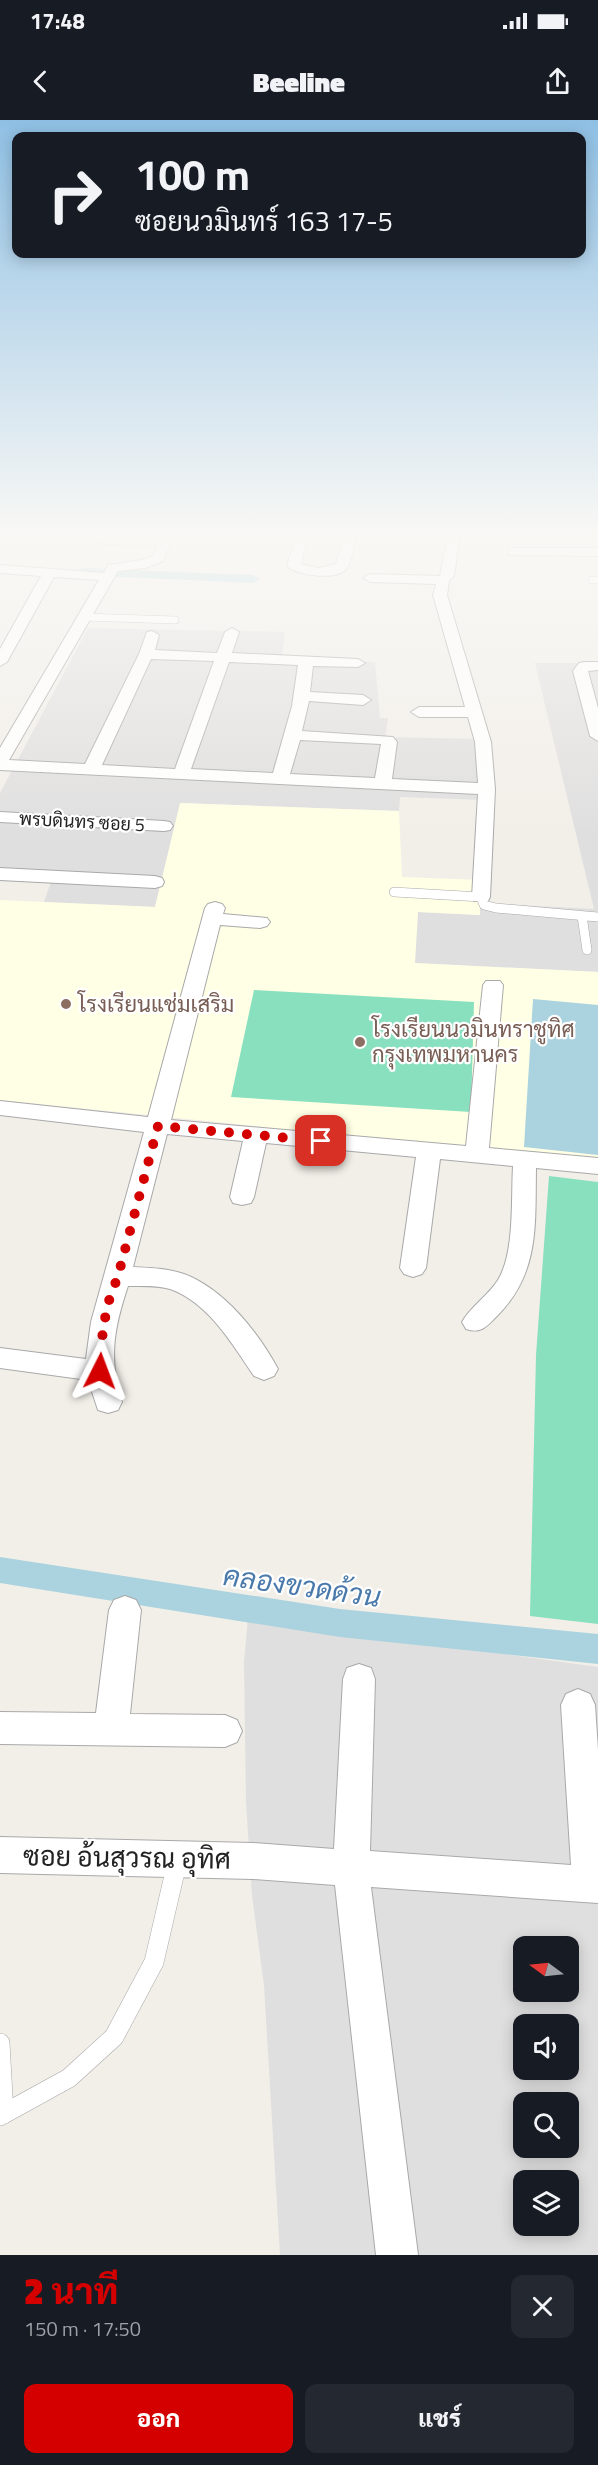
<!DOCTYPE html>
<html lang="th">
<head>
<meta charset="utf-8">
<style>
	:root { --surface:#171b24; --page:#242831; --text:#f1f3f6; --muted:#9ea1a6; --accent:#d40000 }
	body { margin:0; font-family:"Titillium Web",Sarabun,sans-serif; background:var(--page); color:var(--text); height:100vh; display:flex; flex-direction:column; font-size:22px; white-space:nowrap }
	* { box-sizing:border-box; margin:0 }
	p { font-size:20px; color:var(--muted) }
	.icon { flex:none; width:33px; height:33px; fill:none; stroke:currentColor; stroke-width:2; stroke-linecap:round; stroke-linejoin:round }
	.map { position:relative; height:2135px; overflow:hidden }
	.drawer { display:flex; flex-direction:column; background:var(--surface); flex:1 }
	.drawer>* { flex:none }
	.hud { position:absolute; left:12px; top:12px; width:574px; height:126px; border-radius:12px; box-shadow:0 3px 15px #0003; background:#171b24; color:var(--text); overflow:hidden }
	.needle { width:39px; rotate:285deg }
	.tools { position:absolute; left:513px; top:1816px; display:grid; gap:12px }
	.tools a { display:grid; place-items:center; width:66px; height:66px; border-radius:12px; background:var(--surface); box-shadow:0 3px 15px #0003; font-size:30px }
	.pin { position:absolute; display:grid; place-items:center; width:51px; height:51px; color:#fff; margin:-26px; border-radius:12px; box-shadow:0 3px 9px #0006 }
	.me { position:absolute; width:66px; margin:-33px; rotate:3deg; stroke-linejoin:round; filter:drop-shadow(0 0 4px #0008) }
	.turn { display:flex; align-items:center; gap:21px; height:126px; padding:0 24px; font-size:27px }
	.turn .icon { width:78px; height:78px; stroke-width:2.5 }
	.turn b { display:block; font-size:42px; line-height:51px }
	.round { display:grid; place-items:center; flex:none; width:63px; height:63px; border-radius:12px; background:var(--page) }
	.head { display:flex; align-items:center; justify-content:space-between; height:102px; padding:0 24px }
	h1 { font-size:36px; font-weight:800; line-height:45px; color:var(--accent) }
	.action { display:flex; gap:12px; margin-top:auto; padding:12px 24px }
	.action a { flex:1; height:69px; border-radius:12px; background:var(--accent); color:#fff; font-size:24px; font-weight:800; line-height:69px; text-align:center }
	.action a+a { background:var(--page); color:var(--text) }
	.status { display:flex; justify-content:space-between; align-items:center; height:42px; padding:0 30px; background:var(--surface); direction:ltr }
	.status svg { height:16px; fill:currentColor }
	header { display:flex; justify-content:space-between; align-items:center; height:78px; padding:0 24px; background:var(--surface); font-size:27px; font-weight:800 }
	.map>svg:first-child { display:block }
</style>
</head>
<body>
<div class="status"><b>17:48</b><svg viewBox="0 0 49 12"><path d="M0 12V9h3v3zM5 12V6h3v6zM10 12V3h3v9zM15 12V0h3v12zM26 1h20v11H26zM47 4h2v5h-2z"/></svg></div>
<header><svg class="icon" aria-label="back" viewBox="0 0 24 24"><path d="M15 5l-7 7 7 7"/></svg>Beeline<svg class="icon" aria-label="share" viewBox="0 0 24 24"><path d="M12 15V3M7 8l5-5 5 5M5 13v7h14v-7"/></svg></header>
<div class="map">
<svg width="598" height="2135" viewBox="0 0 598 2135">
	<rect width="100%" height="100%" fill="#f2efe9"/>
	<!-- residential -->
	<path fill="#e0dfdf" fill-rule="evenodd" d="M88,508L285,512L282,538L375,542L380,598H388L385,617L479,619L482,680L400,677L399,691L181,683L155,787L44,782L52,759L0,756V673Z
		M535,543H598V852L414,843L418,792L480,795V783L594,789Z
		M248,1498L598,1547V2135H280L264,1865L252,1776L246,1682L244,1542ZM524,1827H568V1872H524ZM524,1905H568V1950H524ZM524,1983H568V2028H524ZM524,2061H568V2106H524Z"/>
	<!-- education -->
	<path fill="#ffffe5" d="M180,683L399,691L402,757L480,760V795L418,792L415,843L598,852V1041L0,980V780L155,787Z"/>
	<!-- pitch -->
	<path fill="#88e0be" d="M254,870L474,882L471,992L231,977Z
		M549,1056L598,1062V1504L530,1496L536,1235Z"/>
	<!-- water -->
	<path fill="#aad3df" d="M533,879L598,885V1035L524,1027Z"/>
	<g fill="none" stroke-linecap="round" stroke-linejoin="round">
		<!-- canal -->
		<path fill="#aad3df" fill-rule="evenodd" d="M83,448L253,455L260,459L253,463L78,455L76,452Z
			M0,1437L340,1489L598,1514V1544L340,1517L0,1463Z"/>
		<!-- lane-far2 casing -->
		<g stroke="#a9a9a9" stroke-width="8">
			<path id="lane-far2" d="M592,460H598
				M83,497L175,500"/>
		</g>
		<!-- lane-far1 casing -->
		<g stroke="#a9a9a9" stroke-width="10">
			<path id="lane-far1" d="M394,772L481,777L484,785L496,788L598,797
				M582,796L587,830"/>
		</g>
		<!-- lane casing -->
		<g stroke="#a9a9a9" stroke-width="20">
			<path id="lane" d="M0,1923L4,1994
				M0,1996L69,1958L114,1917L154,1842L177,1743"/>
		</g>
		<!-- street casing -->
		<g stroke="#a9a9a9" stroke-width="2">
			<path id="street" d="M91,414L160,417L162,414H174L163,441L145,448L118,451L9,640L85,644L139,534L147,512L152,511L159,515L155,530L217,533L225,512L232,508L239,512L232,533L358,539L365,543L358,547L313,546L310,572L363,575L371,580L363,585L309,581L302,611L393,617L397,622L392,659L478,663L475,622L468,597H419L411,592L419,587H465L433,475L436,464L370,462L363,458L370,454L440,456L448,414H460L454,456L449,461L447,475L491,622L495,669L490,777L488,781H474L472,777L478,674L0,650V628L99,460L54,457L7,542L0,546V529L41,456L0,453V445L104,453L108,445L142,440L153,436L157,425L103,424L93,421ZM151,539L214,541L175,649L102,645ZM229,542L298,545L292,586L273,653L191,649ZM300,620L381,624L375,658L290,654Z
				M296,414H308L301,444L318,448L336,444L344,414H356C354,423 353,440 347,448C338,461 297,456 287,446Z
				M514,428H598V436L509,435L508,432L509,429Z
				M584,542H598V550L588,551L598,588V621L590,616L573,551L579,543Z
				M0,692L164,701L170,702L173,706L170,710L164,711L0,702Z
				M0,748L155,756L162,758L164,762L162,766L155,768L0,760Z
				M215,782L222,784L225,788L223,794L267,798L270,802L267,806L260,808L220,805L171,1000L466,1026L483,865L486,861H500L503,865L489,1028L598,1038V1054L536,1048C535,1105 540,1153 497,1196C486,1207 481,1214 466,1209L462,1202C471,1186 488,1176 498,1160C515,1132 511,1079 513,1046L440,1039L426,1148L422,1154L413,1157L404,1154L400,1148L416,1037L266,1023L254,1077L251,1083L242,1085L233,1083L230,1077L243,1021L167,1014L133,1147C150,1148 167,1148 184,1154C224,1169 258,1212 278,1249L274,1256L264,1260L254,1256C233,1225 208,1182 170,1169C157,1165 141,1166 128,1166C114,1208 108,1239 122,1282L118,1290L108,1293L98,1290L88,1260L0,1248V1228L86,1239L91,1202L144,1012L0,995V981L148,997L205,788L208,784Z
				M125,1476L136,1480L141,1490L130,1594L225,1595L237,1600L242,1611L237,1622L225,1627L0,1624V1592L96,1593L109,1490L114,1480Z
				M359,1544L371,1548L375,1559L370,1731L571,1745L561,1585L566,1574L578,1569L590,1574L595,1585L598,1630V1783L371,1767L418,2135H376L335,1765L253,1759L0,1753V1717L253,1723L334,1729L343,1559L347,1548Z"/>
		</g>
		<!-- lane-far2 -->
		<use href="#lane-far2" stroke="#fff" stroke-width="7"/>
		<!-- lane-far1 -->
		<use href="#lane-far1" stroke="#fff" stroke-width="9"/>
		<!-- lane -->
		<use href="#lane" stroke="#fff" stroke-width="19"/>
		<!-- street -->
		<use href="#street" fill="#fff" fill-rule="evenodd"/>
	</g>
	<!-- sky -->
	<linearGradient id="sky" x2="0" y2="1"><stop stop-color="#8fc0e4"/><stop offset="0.58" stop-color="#f9f8f5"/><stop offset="1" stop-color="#f9f8f5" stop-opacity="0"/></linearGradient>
	<rect width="598" height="713" fill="url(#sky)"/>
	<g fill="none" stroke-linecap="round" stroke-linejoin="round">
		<!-- route -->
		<path stroke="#d40000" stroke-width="10" stroke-dasharray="0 18" d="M100,1251V1231L107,1186L118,1156L158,1006L321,1021"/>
	</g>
	<!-- markers -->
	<g fill="#8d6e63" stroke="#fff" stroke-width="2">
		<circle cx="66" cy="884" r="6"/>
		<circle cx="360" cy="922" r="6"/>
	</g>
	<g text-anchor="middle" stroke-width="4.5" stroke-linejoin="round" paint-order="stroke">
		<!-- far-street labels -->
		<g font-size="18" fill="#222" stroke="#fff">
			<text transform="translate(82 702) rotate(3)" y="6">พรบดินทร ซอย 5</text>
		</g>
		<!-- education labels -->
		<g font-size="22" fill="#785e54" stroke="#fff" text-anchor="start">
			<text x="78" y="892">โรงเรียนแช่มเสริม</text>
			<text x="372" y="917">โรงเรียนนวมินทราชูทิศ<tspan x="372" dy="25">กรุงเทพมหานคร</tspan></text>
		</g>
		<!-- near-street labels -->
		<g font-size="27" fill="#222" stroke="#fff">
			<text transform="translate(127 1738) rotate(1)" y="9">ซอย อ้นสุวรณ อุทิศ</text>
		</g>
		<!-- near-water labels -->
		<g font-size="28" font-style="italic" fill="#4a7aab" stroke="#fff">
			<text transform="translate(302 1466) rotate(8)" y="10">คลองขวดด้วน</text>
		</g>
	</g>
</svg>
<div class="tools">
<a><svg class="needle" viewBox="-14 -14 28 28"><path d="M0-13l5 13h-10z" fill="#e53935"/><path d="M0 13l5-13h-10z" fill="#9ea1a6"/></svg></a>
<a><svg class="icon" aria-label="sound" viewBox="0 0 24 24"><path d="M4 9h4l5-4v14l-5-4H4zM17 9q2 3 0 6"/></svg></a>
<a><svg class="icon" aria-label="search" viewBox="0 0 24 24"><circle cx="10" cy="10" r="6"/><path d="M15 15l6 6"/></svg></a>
<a><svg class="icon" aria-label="layers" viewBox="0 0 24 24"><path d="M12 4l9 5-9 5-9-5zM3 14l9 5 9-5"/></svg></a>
</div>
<div class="pin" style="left:321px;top:1021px;background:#d93025"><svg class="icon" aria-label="arrive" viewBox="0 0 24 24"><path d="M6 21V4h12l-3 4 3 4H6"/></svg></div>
<svg class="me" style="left:100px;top:1251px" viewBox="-20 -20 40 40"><path d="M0-17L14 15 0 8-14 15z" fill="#d40000" stroke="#fff" stroke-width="4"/></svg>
<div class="hud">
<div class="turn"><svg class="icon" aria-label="right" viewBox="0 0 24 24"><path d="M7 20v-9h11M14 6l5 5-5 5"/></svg><div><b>100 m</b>ซอยนวมินทร์ 163 17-5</div></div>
</div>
</div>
<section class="drawer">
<div class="head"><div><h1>2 นาที</h1><p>150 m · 17:50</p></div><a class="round"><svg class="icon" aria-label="close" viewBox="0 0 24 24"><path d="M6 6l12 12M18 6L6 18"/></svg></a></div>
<div class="action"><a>ออก</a><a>แชร์</a></div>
</section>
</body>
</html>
